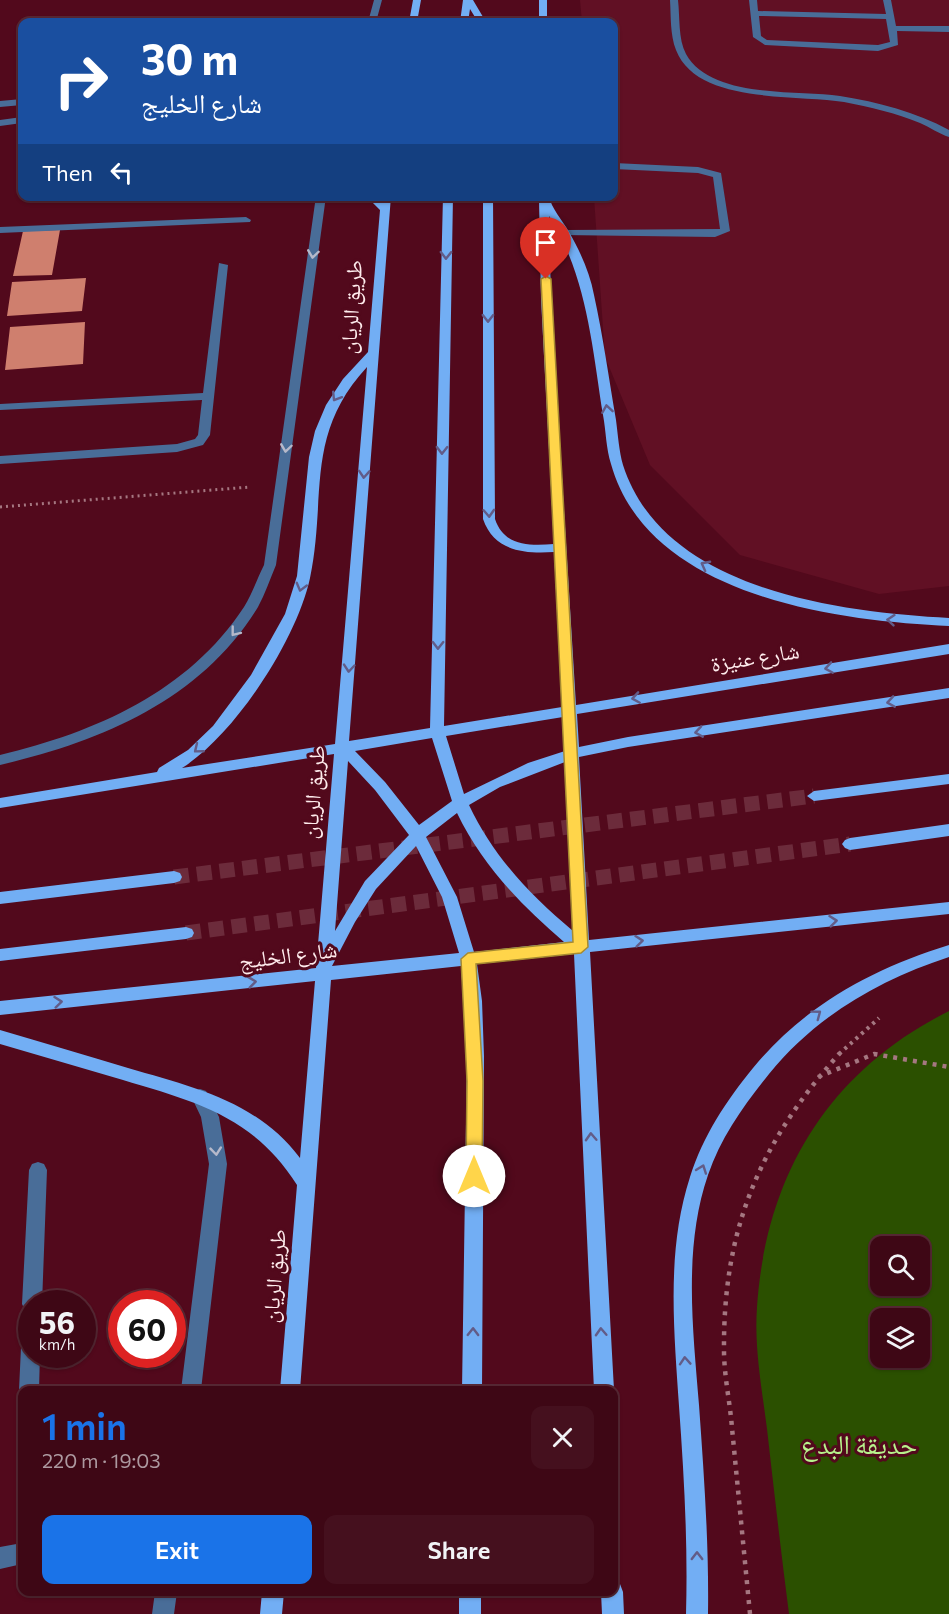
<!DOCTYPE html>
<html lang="en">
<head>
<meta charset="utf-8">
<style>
	:root { --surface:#3e0715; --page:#45101e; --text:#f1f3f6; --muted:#ad99a0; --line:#572834; --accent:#1a73e8 }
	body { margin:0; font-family:Commissioner,"Noto Naskh Arabic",sans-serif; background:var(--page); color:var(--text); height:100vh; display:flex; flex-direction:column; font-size:22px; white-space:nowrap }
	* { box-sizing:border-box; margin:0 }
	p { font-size:20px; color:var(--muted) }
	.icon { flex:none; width:33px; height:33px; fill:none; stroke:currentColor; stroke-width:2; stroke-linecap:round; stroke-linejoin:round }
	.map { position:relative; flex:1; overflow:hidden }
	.side { position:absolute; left:18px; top:1386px; width:600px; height:210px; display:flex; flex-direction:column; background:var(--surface); border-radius:12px; box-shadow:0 2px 4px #0004,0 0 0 2px var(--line) }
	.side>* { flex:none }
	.banner { position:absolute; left:18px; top:18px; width:600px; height:183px; border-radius:12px; box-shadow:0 2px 4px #0004,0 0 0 2px var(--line); background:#1a4fa0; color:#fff; overflow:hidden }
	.buttons { position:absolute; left:870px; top:1236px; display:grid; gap:12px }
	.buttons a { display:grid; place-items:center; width:60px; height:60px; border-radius:12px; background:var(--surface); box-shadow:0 2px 4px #0004,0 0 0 2px var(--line); font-size:30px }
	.speed { position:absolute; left:18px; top:1290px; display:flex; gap:12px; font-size:30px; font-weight:700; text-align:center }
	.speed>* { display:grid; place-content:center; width:78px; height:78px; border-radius:50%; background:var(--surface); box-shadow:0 2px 4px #0004,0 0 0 2px var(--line); line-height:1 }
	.speed small { font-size:15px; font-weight:400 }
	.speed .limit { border:9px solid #d22; background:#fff; color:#111 }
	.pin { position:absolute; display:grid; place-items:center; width:51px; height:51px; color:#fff; margin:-62px -26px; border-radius:50% 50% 50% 0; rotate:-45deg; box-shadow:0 0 6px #0007 }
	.pin .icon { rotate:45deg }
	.me { position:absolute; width:66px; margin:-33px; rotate:0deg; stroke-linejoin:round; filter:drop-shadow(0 0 4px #0008) }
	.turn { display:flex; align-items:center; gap:21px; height:126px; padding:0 24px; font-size:27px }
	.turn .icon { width:78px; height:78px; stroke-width:2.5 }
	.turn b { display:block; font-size:42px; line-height:51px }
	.then { display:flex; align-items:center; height:57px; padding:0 24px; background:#0003; gap:12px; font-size:22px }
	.round { display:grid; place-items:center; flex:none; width:63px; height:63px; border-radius:12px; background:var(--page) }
	.headline { display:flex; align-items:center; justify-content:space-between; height:102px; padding:0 24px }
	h1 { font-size:36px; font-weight:600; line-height:45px; color:var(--accent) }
	.button { display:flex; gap:12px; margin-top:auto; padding:12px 24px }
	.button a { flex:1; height:69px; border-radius:12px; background:var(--accent); color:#fff; font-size:24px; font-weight:600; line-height:69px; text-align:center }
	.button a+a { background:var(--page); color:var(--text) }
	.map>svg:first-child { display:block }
</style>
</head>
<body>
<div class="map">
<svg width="949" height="1614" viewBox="0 0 949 1614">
	<rect width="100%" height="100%" fill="#52091c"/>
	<!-- built -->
	<path fill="#611024" d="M580,0H949V586L879,594L740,555L650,465L605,357L594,197L614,196V22H582Z"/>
	<!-- green -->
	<path fill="#2b5000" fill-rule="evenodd" d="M949,1011V1614H789C781,1552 774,1491 767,1429C762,1389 754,1348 757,1307C766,1174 829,1071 949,1011ZM880,1246H920V1286H880ZM880,1318H920V1358H880Z"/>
	<!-- building -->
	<path fill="#cf7f6e" d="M60,230L52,275L13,276L23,231Z
		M86,278L82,311L7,316L12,282Z
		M85,322L83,364L5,370L10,327Z"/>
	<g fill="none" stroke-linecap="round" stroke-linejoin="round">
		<!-- major-tunnel -->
		<path stroke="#6c2b3b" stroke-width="15" stroke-dasharray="15 8" stroke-linecap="butt" d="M174,877L814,796
			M186,933L850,844"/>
		<!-- path-far2 -->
		<path stroke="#a57781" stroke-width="3" stroke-dasharray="2 4" stroke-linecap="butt" d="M0,507L250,487"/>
		<!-- path-far1 -->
		<path stroke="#a57781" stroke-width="4" stroke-dasharray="3 4.5" stroke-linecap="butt" d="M839,1054L879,1018"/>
		<!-- path -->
		<path stroke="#a57781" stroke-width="4.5" stroke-dasharray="4 6" stroke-linecap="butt" d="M818,1077L874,1054L949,1067
			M750,1614C744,1552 738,1490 732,1428C730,1402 724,1376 724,1350C723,1229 760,1142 840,1053"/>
		<!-- minor -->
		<path fill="#496d98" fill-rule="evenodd" d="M374,0H382L376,22H368Z
			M670,0H678C680,17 678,39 686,54C711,99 797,90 840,96C878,102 916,112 949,130V137C939,134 930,127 920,123C896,113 870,107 844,102C798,94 697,105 676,50C670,35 671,16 670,0Z
			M749,0H757L758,11L886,14L883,0H891L896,26H949V32L897,31L898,45L878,51L765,45L753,37ZM759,16L886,19L890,42L878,45L767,40L761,36Z
			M22,99V105L0,107V101Z
			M22,117V123L0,126V120Z
			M614,163L698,167L721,173L730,231L715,237L562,235V231L566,230L720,229L713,177L698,173L614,169Z
			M316,196H326L276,565C270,579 265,594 258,607C201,700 102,741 0,765V755C96,732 188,692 244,607C252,594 257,579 264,565Z
			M246,217L251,220L250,222L0,233V227Z
			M219,263L228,265L210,435L203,445L177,452L0,464V456L177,444L195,439L198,435L202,400L0,410V404L203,393Z
			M200,1089L206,1091L219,1117L227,1164L201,1390H181L209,1164L201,1117L191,1096L194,1091Z
			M38,1162L44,1164L47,1170L42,1304H32V1313L25,1310L22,1304L29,1170L32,1164Z
			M32,1317V1354H40L39,1390H22V1397L19,1390L22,1326L25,1320Z
			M22,1543V1564L0,1569V1547Z
			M155,1592H177L174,1614H152Z"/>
		<!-- major -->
		<path fill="#72aef4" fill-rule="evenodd" d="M413,0H421L417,22H409Z
			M463,0H473L486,22H478L470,9L468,22H460Z
			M539,0H547V22H539Z
			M366,196H377L381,200V196H391L349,741L430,728L443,196H453L444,726L562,707L554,552C524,554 494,551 483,519V196H493L495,519C504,546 529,546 554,544L541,299L539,200V196H549C551,208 563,221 569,232C580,251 590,273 594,295C603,336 609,379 616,420C618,435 619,451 623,465C663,590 838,612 949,618V626C835,621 648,596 611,464C606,449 606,431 603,415C592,346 587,276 549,216L551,299L576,705L949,644V654L577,714L579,747L628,737L949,688V698L628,747L579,757L589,940L949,902V914L590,952L614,1390V1391L594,1390L574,954L477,964L482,1001L484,1056L482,1390H462L467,1056L461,966L331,980L300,1390H280L297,1185C253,1116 196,1102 123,1080C82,1068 41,1056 0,1044V1030C43,1043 86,1055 128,1068C193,1087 257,1101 300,1158L315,981L0,1015V1001L316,968L334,754L0,808V798L157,772L159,768L188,750L213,726L251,675L285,614L297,576L309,457L315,431L326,405L343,379L368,352L380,210ZM367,367L335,744L182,768C235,735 297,639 310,578C327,497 304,435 367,367ZM563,717L565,751L528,763L464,794L446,736ZM432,738L452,801L419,825L385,782L355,751ZM348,761L375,790L409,835L365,881L335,931ZM565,762L573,931C530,895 493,856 469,805L500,787ZM457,813C482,865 521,905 564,942L474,952L457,897L426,837ZM416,846L442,897L459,953L332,966L355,922L376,889Z
			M949,774V784L814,801L807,796L814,791Z
			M949,824V836L850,850L845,848L842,844L845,840L850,838Z
			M174,871L180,873L182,877L180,881L174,883L0,904V892Z
			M186,927L192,929L194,933L192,937L186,939L0,961V949Z
			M949,945V957C879,980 816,1016 769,1074C744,1105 721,1137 708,1175C683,1248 693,1330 699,1405C704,1475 709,1544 708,1614H686C688,1544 684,1475 679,1406C674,1330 666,1251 690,1177C703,1136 726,1101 753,1068C805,1005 872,969 949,945Z
			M614,1582L620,1584L623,1592L624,1614H602L601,1592H614Z
			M262,1592H284L282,1614H260Z
			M459,1592H481V1614H459Z"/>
	</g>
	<!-- one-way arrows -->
	<defs><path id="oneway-chevron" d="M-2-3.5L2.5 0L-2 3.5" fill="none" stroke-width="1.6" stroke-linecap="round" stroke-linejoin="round" transform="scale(1.5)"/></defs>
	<g stroke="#b6b9ca">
		<use href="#oneway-chevron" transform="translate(313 254) rotate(98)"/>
		<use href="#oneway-chevron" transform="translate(286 448) rotate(98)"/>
		<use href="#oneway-chevron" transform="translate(235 632) rotate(128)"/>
		<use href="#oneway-chevron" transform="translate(216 1151) rotate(84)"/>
	</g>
	<g stroke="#625c88">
		<use href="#oneway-chevron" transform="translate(446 255) rotate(91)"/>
		<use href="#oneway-chevron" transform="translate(488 318) rotate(90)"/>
		<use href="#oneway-chevron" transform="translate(336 397) rotate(122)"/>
		<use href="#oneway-chevron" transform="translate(607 409) rotate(-99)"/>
		<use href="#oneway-chevron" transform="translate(442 450) rotate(91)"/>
		<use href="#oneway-chevron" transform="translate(364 474) rotate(94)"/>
		<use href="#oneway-chevron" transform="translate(489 513) rotate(87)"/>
		<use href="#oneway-chevron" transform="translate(705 565) rotate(-152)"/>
		<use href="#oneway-chevron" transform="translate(301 587) rotate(105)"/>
		<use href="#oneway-chevron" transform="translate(891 620) rotate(-175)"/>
		<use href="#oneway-chevron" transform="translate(438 645) rotate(91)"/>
		<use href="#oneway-chevron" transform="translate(349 668) rotate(95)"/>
		<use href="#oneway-chevron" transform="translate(829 668) rotate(171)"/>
		<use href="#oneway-chevron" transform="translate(636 698) rotate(171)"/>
		<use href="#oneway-chevron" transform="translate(891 702) rotate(171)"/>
		<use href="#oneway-chevron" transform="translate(699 732) rotate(171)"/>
		<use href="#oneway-chevron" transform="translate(198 749) rotate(141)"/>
		<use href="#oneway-chevron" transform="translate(833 921) rotate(-6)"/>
		<use href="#oneway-chevron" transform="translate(639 941) rotate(-6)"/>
		<use href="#oneway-chevron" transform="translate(252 982) rotate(-7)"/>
		<use href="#oneway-chevron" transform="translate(58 1002) rotate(-6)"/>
		<use href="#oneway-chevron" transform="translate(817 1014) rotate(-37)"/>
		<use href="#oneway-chevron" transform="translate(591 1137) rotate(-93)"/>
		<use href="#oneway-chevron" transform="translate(702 1169) rotate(-70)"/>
		<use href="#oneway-chevron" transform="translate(473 1332) rotate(-89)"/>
		<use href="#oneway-chevron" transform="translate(601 1332) rotate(-93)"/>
		<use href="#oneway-chevron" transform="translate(685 1361) rotate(-94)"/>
		<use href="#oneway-chevron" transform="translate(697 1556) rotate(-90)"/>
	</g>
	<!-- route -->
	<path fill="#ffd54a" stroke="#a68a30" stroke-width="1.5" d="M546,276L551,279L588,947L581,953L476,964L483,1081L482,1176L480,1181L474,1183L468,1181L466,1176L467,1081L461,959L468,953L573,942L541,279Z"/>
	<g text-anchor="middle" stroke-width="6" stroke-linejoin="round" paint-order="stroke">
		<!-- street labels -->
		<g font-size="22" fill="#feebec" stroke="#52091c">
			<text transform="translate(351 307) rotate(-86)" y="8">طريق الريان</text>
			<text transform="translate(755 657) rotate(-9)" y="8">شارع عنيزة</text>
			<text transform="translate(313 792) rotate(-85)" y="8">طريق الريان</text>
			<text transform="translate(288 955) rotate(-7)" y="8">شارع الخليج</text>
			<text transform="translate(274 1276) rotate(-85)" y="8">طريق الريان</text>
		</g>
		<!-- near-park labels -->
		<g font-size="27" fill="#b8f38c" stroke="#52091c">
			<text x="859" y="1454">حديقة البدع</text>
		</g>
	</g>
</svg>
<div class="buttons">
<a><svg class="icon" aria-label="search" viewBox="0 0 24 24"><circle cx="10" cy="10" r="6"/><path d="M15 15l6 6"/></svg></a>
<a><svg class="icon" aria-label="layers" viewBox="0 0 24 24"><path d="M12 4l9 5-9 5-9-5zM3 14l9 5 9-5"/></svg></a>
</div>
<div class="speed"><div>56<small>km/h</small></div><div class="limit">60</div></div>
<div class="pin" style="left:546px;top:279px;background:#d93025"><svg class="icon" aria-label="arrive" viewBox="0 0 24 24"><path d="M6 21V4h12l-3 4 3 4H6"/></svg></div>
<svg class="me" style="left:474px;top:1176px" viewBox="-20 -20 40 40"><circle r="19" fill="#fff"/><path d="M0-13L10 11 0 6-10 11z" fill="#ffd54a"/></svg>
<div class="banner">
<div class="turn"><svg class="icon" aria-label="right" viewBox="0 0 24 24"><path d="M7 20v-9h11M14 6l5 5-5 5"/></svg><div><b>30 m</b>شارع الخليج</div></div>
<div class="then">Then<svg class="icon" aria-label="left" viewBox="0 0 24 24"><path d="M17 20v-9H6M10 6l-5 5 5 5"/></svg></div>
</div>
<section class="side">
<div class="headline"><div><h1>1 min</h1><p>220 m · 19:03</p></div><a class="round"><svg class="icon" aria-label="close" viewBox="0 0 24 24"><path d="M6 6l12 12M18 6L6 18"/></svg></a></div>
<div class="button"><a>Exit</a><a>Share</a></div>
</section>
</div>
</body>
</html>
